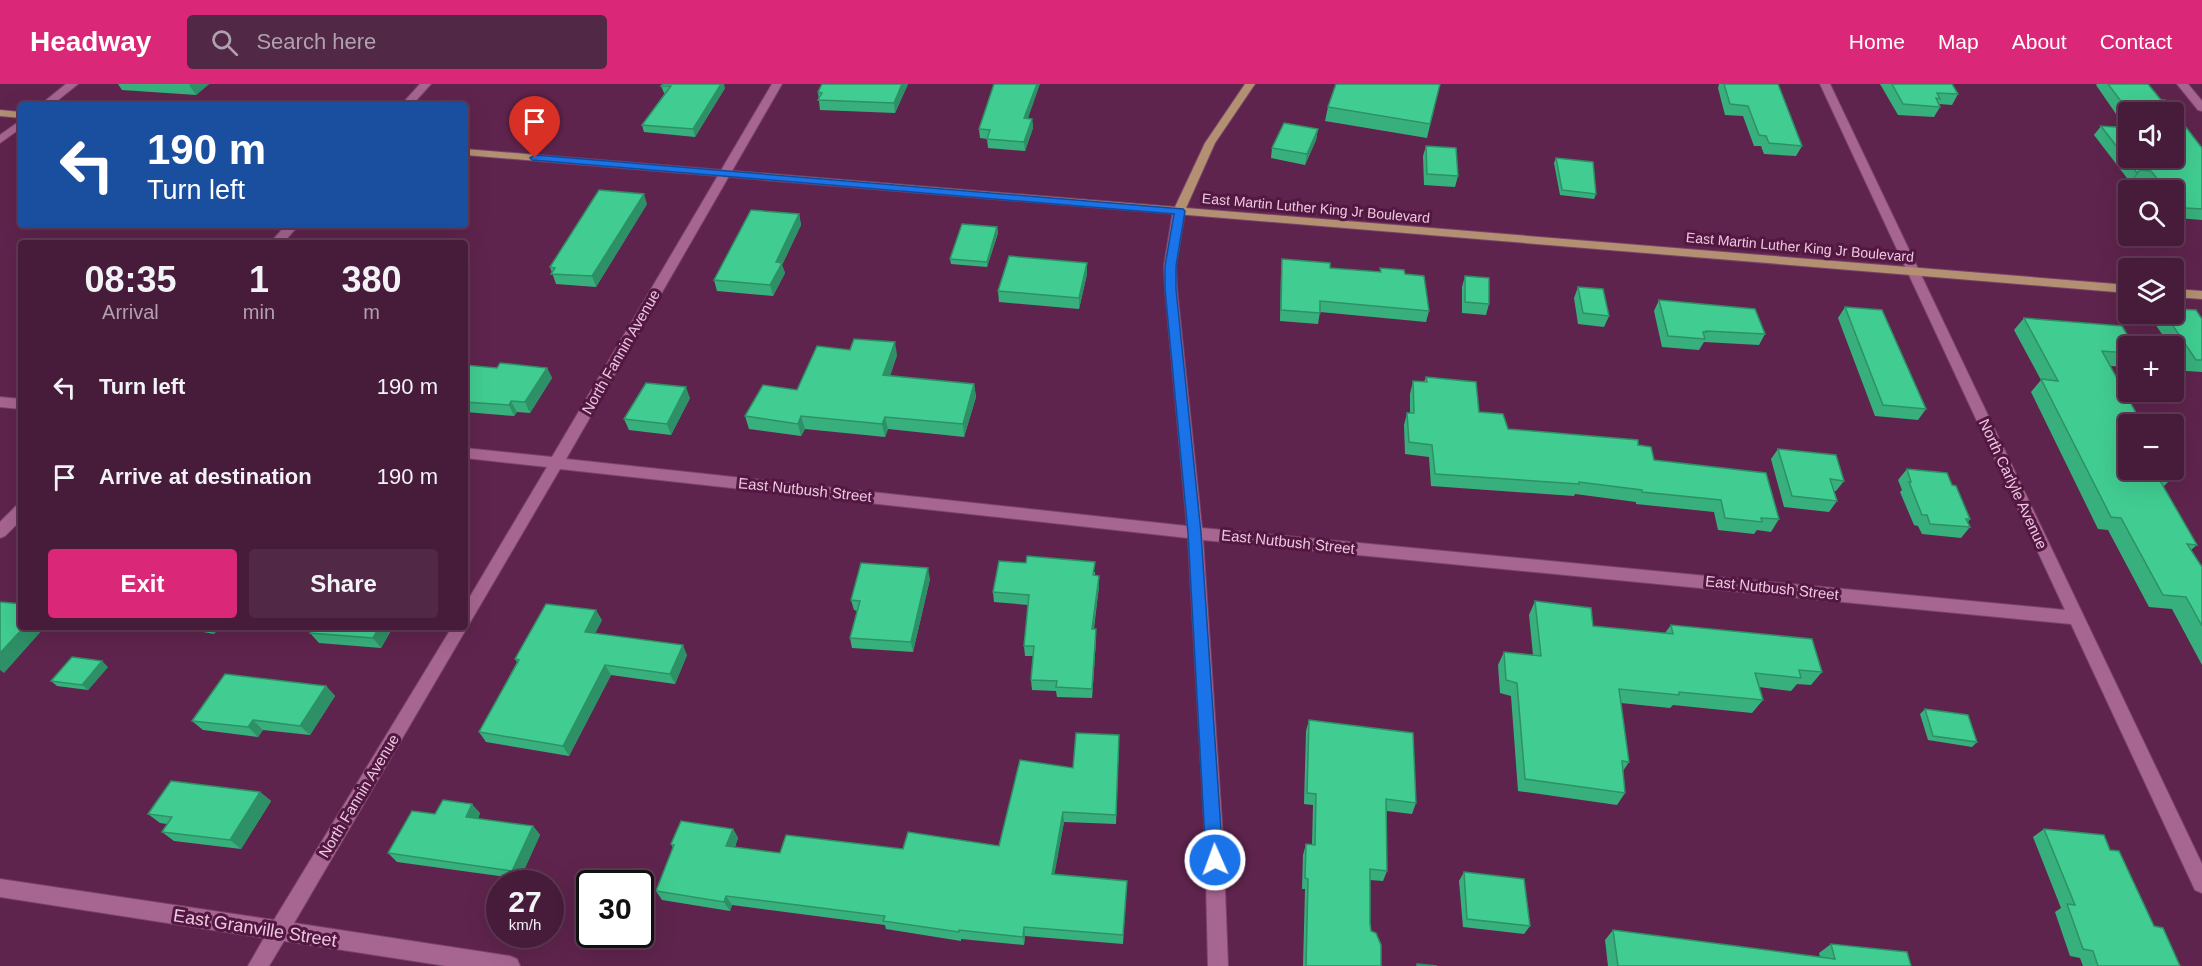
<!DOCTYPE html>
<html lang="en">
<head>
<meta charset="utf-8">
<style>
	:root { --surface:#471b3a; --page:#512845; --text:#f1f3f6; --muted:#b0a1af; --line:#5f3954; --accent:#db2777 }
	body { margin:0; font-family:Helvetica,sans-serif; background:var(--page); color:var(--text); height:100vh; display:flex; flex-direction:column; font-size:22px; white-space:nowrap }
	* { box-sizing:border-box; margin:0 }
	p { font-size:20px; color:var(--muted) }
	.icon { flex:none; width:33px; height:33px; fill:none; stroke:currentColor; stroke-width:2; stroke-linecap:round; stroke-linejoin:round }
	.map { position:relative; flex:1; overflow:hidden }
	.side { position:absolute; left:18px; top:156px; width:450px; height:390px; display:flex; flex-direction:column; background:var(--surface); border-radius:6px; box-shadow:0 6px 24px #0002,0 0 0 2px var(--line) }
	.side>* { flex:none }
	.guide { position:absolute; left:18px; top:18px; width:450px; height:126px; border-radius:6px; box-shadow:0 6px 24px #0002,0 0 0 2px var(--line); background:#1a4fa0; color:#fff; overflow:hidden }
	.buttons { position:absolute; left:2118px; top:18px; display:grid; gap:12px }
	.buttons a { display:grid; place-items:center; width:66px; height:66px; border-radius:6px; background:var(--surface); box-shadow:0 6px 24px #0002,0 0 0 2px var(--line); font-size:30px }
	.speed { position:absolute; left:486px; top:786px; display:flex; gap:12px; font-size:30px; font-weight:700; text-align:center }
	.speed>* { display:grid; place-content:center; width:78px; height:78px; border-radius:50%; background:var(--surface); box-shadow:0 6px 24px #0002,0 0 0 2px var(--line); line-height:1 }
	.speed small { font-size:15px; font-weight:400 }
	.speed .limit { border:3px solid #111; border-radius:9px; background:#fff; color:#111 }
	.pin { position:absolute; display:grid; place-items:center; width:51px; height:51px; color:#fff; margin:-62px -26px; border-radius:50% 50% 50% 0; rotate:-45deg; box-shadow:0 0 6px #0007 }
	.pin .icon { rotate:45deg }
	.me { position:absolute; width:66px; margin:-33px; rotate:358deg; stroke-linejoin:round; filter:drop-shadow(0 0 4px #0008) }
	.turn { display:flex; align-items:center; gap:21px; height:126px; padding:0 30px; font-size:27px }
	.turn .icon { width:78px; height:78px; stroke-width:2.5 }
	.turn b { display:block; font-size:42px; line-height:51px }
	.eta { display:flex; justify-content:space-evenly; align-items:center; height:102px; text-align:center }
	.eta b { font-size:36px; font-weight:800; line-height:42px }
	.primary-button { display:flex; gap:12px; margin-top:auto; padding:12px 30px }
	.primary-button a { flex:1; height:69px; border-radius:6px; background:var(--accent); color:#fff; font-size:24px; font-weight:800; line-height:69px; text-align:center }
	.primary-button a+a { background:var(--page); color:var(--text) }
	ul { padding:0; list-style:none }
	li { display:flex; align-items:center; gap:18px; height:90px; padding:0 30px }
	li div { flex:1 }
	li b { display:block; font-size:22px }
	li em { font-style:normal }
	header { display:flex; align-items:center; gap:36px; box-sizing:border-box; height:84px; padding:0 30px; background:var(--accent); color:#fff }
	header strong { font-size:28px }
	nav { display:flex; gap:33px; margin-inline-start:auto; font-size:21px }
	.search { width:420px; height:54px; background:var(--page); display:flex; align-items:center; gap:15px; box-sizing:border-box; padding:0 21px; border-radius:6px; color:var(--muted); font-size:22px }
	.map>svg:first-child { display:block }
</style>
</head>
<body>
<header>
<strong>Headway</strong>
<div class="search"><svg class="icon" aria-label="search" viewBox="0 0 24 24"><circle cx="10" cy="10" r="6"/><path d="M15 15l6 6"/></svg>Search here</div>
<nav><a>Home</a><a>Map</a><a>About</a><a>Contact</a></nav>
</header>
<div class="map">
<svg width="2202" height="882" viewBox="0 0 2202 882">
	<rect width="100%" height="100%" fill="#5f244d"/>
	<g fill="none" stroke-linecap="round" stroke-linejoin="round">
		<!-- minor casing -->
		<g stroke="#79446a" stroke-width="2">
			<path id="minor" d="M66,0H78L52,21H40Z
				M420,0H431L412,21H401Z
				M772,0H782L566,375L1187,442L1165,205L1164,182L1173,127L1179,123L1185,127L1176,182L1177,205L1202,444L2065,526L1820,0H1830L2202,780V809L2195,806L2071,540L1203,456L1223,754L1228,882H1208L1205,754L1188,454L560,385L294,839L510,872L517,875L520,882H446L284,857L269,882H248L264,854L0,813V795L274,836L452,543H465V521L547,383L465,374V364L552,373Z
				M2177,0H2188L2202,17V27L2198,26Z
				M21,36V44L0,59V51Z
				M286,141H299L283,159H270Z
				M0,313L21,315V325L0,323Z
				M21,420V436L5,452L0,454V438L16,422Z"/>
		</g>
		<!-- major casing -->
		<g stroke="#79446a" stroke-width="2">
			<path id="major" d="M1245,0H1255L1215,59L1186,124L2128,201V209L465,71V65L1175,123L1205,59Z
				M0,26L21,28V34L0,32Z
				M2174,205L2202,207V215L2174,213Z"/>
		</g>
		<!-- minor -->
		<use href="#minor" fill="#a76591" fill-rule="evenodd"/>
		<!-- major -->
		<use href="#major" fill="#b29071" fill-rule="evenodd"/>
	</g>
	<!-- wall -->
	<path fill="#38b07d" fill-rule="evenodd" d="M118,0H209L196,11L122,6Z
		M908,0L895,29L820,26L818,8Z
		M1440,0L1427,54L1325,37L1328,23Z
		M1719,0H1778L1802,62L1796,72L1764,70L1761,62H1754L1743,32L1725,31L1718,4Z
		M1880,0H1952L1958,10L1952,21L1939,20L1940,23L1934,33L1898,31Z
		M2097,0H2148L2202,64V136L2178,134L2174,127V106H2151L2144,96H2133L2130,98L2094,51L2101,42L2125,43L2096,1ZM2128,28L2174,74H2128Z
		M661,2L725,4L695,53L644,48L642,41L665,9H664Z
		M1028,34L1032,35L1033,44L1025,67L988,64L987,55L980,54L979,45Z
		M1318,45L1316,56L1305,81L1271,74L1272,64Z
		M1426,62L1458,92L1455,103L1424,101L1423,72Z
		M1556,74L1596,110L1594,115L1560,111L1554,79Z
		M647,120L596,203L556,200L550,183Z
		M799,130L801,141L782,181L785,189L773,212L717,207L714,196Z
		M997,143L998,149L987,183L951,180L950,175Z
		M1282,175L1330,184L1380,188V184L1405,190L1429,227L1426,238L1320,228L1318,240L1280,237L1281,186Z
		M1087,190L1079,225L999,218L998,207Z
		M1465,192L1489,220L1486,231L1462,229V203Z
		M1578,203L1609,232L1604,243L1578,240L1574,214Z
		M1659,216L1765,250L1759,261L1704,258L1699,266L1662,263L1654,227Z
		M1845,223L1926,325L1918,336L1875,332L1838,234Z
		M2155,230H2174L2202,235V288L2186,287L2174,268V262H2170L2151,234Z
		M2024,234L2128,262V283L2110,282L2128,340L2176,390L2163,403L2197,461L2191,466L2202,483V581L2172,525L2149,523L2108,446L2098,445L2031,308L2041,296L2014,246Z
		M897,271L890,292L974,300L976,313L964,353L888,345L885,353L805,345L801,352L749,345L745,332L797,306Z
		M465,281L497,284H547L552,294L530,329L517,328L514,332L465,328Z
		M1426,293L1479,328L1508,345L1638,361L1654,376L1779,435L1771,448L1757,446L1754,450L1718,446L1714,428L1636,420V418L1575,410L1574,412L1431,402L1429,373L1405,370L1404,341L1407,329H1410V310L1413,297L1424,298Z
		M690,314L671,351L629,346L624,335Z
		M2174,359L2179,368L2174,374Z
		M1778,365L1844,397L1836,407H1834L1837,417L1829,428L1784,423L1771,375Z
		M1907,385L1952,401L1970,435L1968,438L1970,443L1961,454L1922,450L1918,442L1914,441L1900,408L1902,406L1898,396Z
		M1095,488V491L1099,492V502L1094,545L1096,555L1092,614L1057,613L1056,607L1032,606L1031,596L1033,572H1025L1024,562L1028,521L994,518L993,508Z
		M930,495L913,568L852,564L850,554L857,527L854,526L851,516Z
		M1535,517L1593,542L1665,549L1671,541L1822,588L1811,601L1797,600L1791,607L1759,603L1763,616L1752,629L1673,621L1670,624L1621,619L1629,678L1623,687L1625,709L1617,721L1518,707L1511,612L1500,609L1498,581L1504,568L1533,571L1529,531Z
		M602,536L595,549L687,571L675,600L611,591L569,672L486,658L479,648L517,578L515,575Z
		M181,543H220L214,550L182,544Z
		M393,543L381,564L319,559L310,549Z
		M108,583L88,606L57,602L51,597Z
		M326,602L335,612L310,651L263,646L258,653L203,646L192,637Z
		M1925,625L1977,658L1972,663L1928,656L1920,630Z
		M1309,636L1416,719L1412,730L1387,727V787L1383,797L1370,796V839L1371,847L1381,882H1303L1305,805H1302L1303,771L1306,760L1312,761L1313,721L1304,720L1306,647Z
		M1119,651L1116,740L1064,738L1054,790L1127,797L1123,860L1025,852L1024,861L961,855V857L886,845L885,841L732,821L730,827L662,816L656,807L673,764L671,760L733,745L738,754L735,763L780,769L999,762L1073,684Z
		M260,708L271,717L241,765L174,757L162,748L167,740L160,739L148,730Z
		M480,729L478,735L533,742L540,751L520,795L397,778L388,769L435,730Z
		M2044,745L2110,766L2154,842L2180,882H2083L2080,874L2070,872L2055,828L2061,824L2033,753Z
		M1464,788L1530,842L1524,850L1463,843L1459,797Z
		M1613,846L1820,873L1819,869L1831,860L1911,882H1608L1605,856Z"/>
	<!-- shaded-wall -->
	<path fill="#2e9066" d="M190,0H209L196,11L189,1Z
		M721,0H724L725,4L695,53L693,45Z
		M902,0H908L895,29L894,19Z
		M1037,0H1040L1025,43L1024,34Z
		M1032,35L1033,44L1025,67L1024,58Z
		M1318,45L1316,56L1305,81L1307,70Z
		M2140,86L2133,96L2130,98L2137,89Z
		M644,110L647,120L596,203L592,192Z
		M799,130L801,141L782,181L785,189L773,212L770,201L776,178Z
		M997,143L998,149L987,183V178Z
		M1087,179V190L1079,225V214Z
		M895,258L897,271L886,304L883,291Z
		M547,284L552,294L530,329L525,318Z
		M974,300L976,313L964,353L963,340Z
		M686,303L690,314L671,351L667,340Z
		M511,317L517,328L514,332L509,321Z
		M801,332L805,345L801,352L798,340Z
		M885,333L888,345L885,353L882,340Z
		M928,484L930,495L913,568L911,558Z
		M1099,492V502L1092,555V545Z
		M596,526L602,536L591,558L585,548Z
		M24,543H45L4,589L0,586V569Z
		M207,543H220L214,550Z
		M379,543H393L381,564L373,554Z
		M1096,545V555L1092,614V605Z
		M683,561L687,571L675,600L670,590Z
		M102,577L108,583L88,606L82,601Z
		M605,581L611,591L569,672L563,662Z
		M326,602L335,612L310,651L300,642Z
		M253,636L263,646L258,653L248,643Z
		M260,708L271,717L241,765L230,756Z
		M472,720L480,729L474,742L466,733Z
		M1063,728L1064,738L1053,799L1052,790Z
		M533,742L540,751L520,795L512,787Z
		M733,745L738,754L731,771L726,762Z
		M726,812L732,821L730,827L724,818Z
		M1024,843L1025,852L1024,861L1023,853Z"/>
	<!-- building -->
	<path fill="#41cd91" stroke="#2e9066" stroke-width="1.5" d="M663,0H721L693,45L642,41L671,2H661Z
		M822,0H902L894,19L818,16L822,9L818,8Z
		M994,0H1037L1024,34L1032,35L1024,58L987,55L990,46L979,45Z
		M1336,0H1440L1430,40L1328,23Z
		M1724,0H1778L1802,62L1769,59L1766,52L1759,51L1748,22L1730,20Z
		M1892,0H1952L1958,10L1937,9L1940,15L1936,14L1940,23L1903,20Z
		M2108,0H2148L2161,16H2165L2202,64V125L2186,124L2175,108H2174V106H2166L2151,87L2140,86L2137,89L2101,42L2128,44V74H2174V28H2129Z
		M1284,39L1318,45L1307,70L1272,64Z
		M1426,62L1456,64L1458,92L1427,90Z
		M1556,74L1593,78L1596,110L1562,106Z
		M599,106L644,110L592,192L551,190L555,184L550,183Z
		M751,126L799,130L776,178L782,179L770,201L714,196Z
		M962,140L997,143L987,178L950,175Z
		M1009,172L1087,179L1079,214L998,207Z
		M1282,175L1330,179V184L1381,188L1380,184L1404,186L1405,190L1424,192L1429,227L1320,217V229L1281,226Z
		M1465,192L1489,194V220L1465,218Z
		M1578,203L1603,205L1609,232L1583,229Z
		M1659,216L1755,225L1765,250L1706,247V248H1703L1705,255L1668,252Z
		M1845,223L1882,226L1926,325L1883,321Z
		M2174,225L2196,226L2202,235V276H2196L2165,230H2174Z
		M2024,234L2122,242L2134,262H2128V269L2102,267L2140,336L2161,337L2162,340H2128V386H2173L2176,390L2155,388L2197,461L2187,460L2202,483V542L2186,513L2163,511L2121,434L2111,433L2041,295L2058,297Z
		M854,255L895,258L883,291L974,300L963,340L885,333L882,340L801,332L798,340L745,332L763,301L797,306L817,262L850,266Z
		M500,279L547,284L525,318L511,317L509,321L465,318V281L497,284Z
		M1426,293L1476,298L1479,328L1503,330L1508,345L1638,356V361L1651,363L1654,376L1766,389L1779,435L1761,434L1762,438L1725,434L1721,416L1642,408V406L1579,398V400L1435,390L1432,361L1409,358L1407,329H1414L1413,297L1427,298Z
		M646,299L686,303L667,340L624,335Z
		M2174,359L2179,368H2174Z
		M1778,365L1836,371L1844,397L1830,395L1837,417L1792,412Z
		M1907,385L1947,389L1952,401L1956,402L1970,435H1966L1970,443L1930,440L1927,431H1922L1909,398H1911Z
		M1027,472L1095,478L1093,491L1099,492L1092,545H1096L1092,605L1056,603L1057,597L1031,596L1034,562H1024L1029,511L993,508L999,477L1026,479Z
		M861,479L928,484L911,558L850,554L860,517L851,516Z
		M1535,517L1591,524L1593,542L1673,550L1671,541L1812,555L1822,588L1799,586L1801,594L1755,589L1763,616L1679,608V611L1619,605L1629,678L1622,677L1625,709L1525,695L1517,599L1506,596L1504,568L1541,572Z
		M1,518L21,520V543H24L0,569V519Z
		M546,520L596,526L585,548L683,561L670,590L605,581L563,662L479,648L519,576L515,575Z
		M314,543H379L373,554L310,549Z
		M72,573L102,577L82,601L51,597Z
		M225,590L326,602L300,642L253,636L248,643L192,637Z
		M1925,625L1968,631L1977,658L1933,652Z
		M1309,636L1413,649L1416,719L1386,715L1387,787L1370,785V839L1371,847L1376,849L1381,861V882H1306L1308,795L1305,794L1306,760L1315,761L1316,710L1307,709Z
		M1076,649L1119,651L1116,731L1063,728L1052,790L1127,797L1123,851L1024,843L1023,853L959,846V848L883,837L885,832L726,812L724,818L656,807L674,761L671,760L681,737L733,745L726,762L780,769L786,751L903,765L908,748L999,762L1020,676L1073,684Z
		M171,697L260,708L230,756L162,748L172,733L148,730Z
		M443,716L472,720L466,733L533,742L512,787L388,769L412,727L435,730Z
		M2044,745L2104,751L2110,766L2119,767L2154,842L2163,844L2180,882H2098L2093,867L2083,865L2067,820L2075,821Z
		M1464,788L1524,795L1530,842L1467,835Z
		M1613,846L1835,875L1831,860L1907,868L1911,882H1618Z
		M1417,880L1437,882H1417Z"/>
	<!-- route -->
	<path fill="#1a73e8" stroke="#114b97" stroke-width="1.5" d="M535,71L1183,125L1185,127L1176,182V205L1201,449L1223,776L1221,781L1215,784L1209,781L1206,776L1188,449L1165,205V182L1174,130L532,76L530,74Z"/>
	<g text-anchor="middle" stroke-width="6" stroke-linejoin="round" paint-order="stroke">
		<!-- far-street labels -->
		<g font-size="14" fill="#edc8de" stroke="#531842">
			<text transform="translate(1316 124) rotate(5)" y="5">East Martin Luther King Jr Boulevard</text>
			<text transform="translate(1800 163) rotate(5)" y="5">East Martin Luther King Jr Boulevard</text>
		</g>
		<!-- street labels -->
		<g font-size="15" fill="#edc8de" stroke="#531842">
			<text transform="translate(621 268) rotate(-60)" y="5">North Fannin Avenue</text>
			<text transform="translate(2013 400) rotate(65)" y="5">North Carlyle Avenue</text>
			<text transform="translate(805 406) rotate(6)" y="5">East Nutbush Street</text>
			<text transform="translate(1288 458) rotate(6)" y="5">East Nutbush Street</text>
			<text transform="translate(1772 504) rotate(6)" y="5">East Nutbush Street</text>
			<text transform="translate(359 712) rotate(-59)" y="5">North Fannin Avenue</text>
		</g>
		<!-- near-street labels -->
		<g font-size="18" fill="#edc8de" stroke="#531842">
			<text transform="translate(255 844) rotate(9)" y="6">East Granville Street</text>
		</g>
	</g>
</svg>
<div class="buttons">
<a><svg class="icon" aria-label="sound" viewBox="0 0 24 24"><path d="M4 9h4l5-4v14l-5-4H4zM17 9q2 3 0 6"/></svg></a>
<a><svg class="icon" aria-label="search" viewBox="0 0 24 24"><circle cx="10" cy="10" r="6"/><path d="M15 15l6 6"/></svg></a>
<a><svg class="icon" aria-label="layers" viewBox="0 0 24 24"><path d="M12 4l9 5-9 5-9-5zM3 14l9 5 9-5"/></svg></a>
<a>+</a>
<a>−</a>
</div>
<div class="speed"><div>27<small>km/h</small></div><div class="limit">30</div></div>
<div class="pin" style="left:535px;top:74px;background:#d93025"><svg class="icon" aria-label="arrive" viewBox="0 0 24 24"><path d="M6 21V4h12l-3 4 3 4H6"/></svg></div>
<svg class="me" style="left:1215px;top:776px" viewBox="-20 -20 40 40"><circle r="17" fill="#1a73e8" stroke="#fff" stroke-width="3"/><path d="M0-11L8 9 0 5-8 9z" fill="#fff"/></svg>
<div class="guide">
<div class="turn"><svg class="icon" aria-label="left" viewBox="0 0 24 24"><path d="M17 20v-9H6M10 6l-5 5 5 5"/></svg><div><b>190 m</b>Turn left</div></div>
</div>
<section class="side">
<div class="eta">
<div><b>08:35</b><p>Arrival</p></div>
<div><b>1</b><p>min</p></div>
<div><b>380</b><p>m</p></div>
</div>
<ul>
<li><svg class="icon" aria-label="left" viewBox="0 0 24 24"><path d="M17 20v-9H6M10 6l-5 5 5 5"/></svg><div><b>Turn left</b></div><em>190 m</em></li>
<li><svg class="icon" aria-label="arrive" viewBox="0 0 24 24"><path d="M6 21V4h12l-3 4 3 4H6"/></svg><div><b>Arrive at destination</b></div><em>190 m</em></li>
</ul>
<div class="primary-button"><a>Exit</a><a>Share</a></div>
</section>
</div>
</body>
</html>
